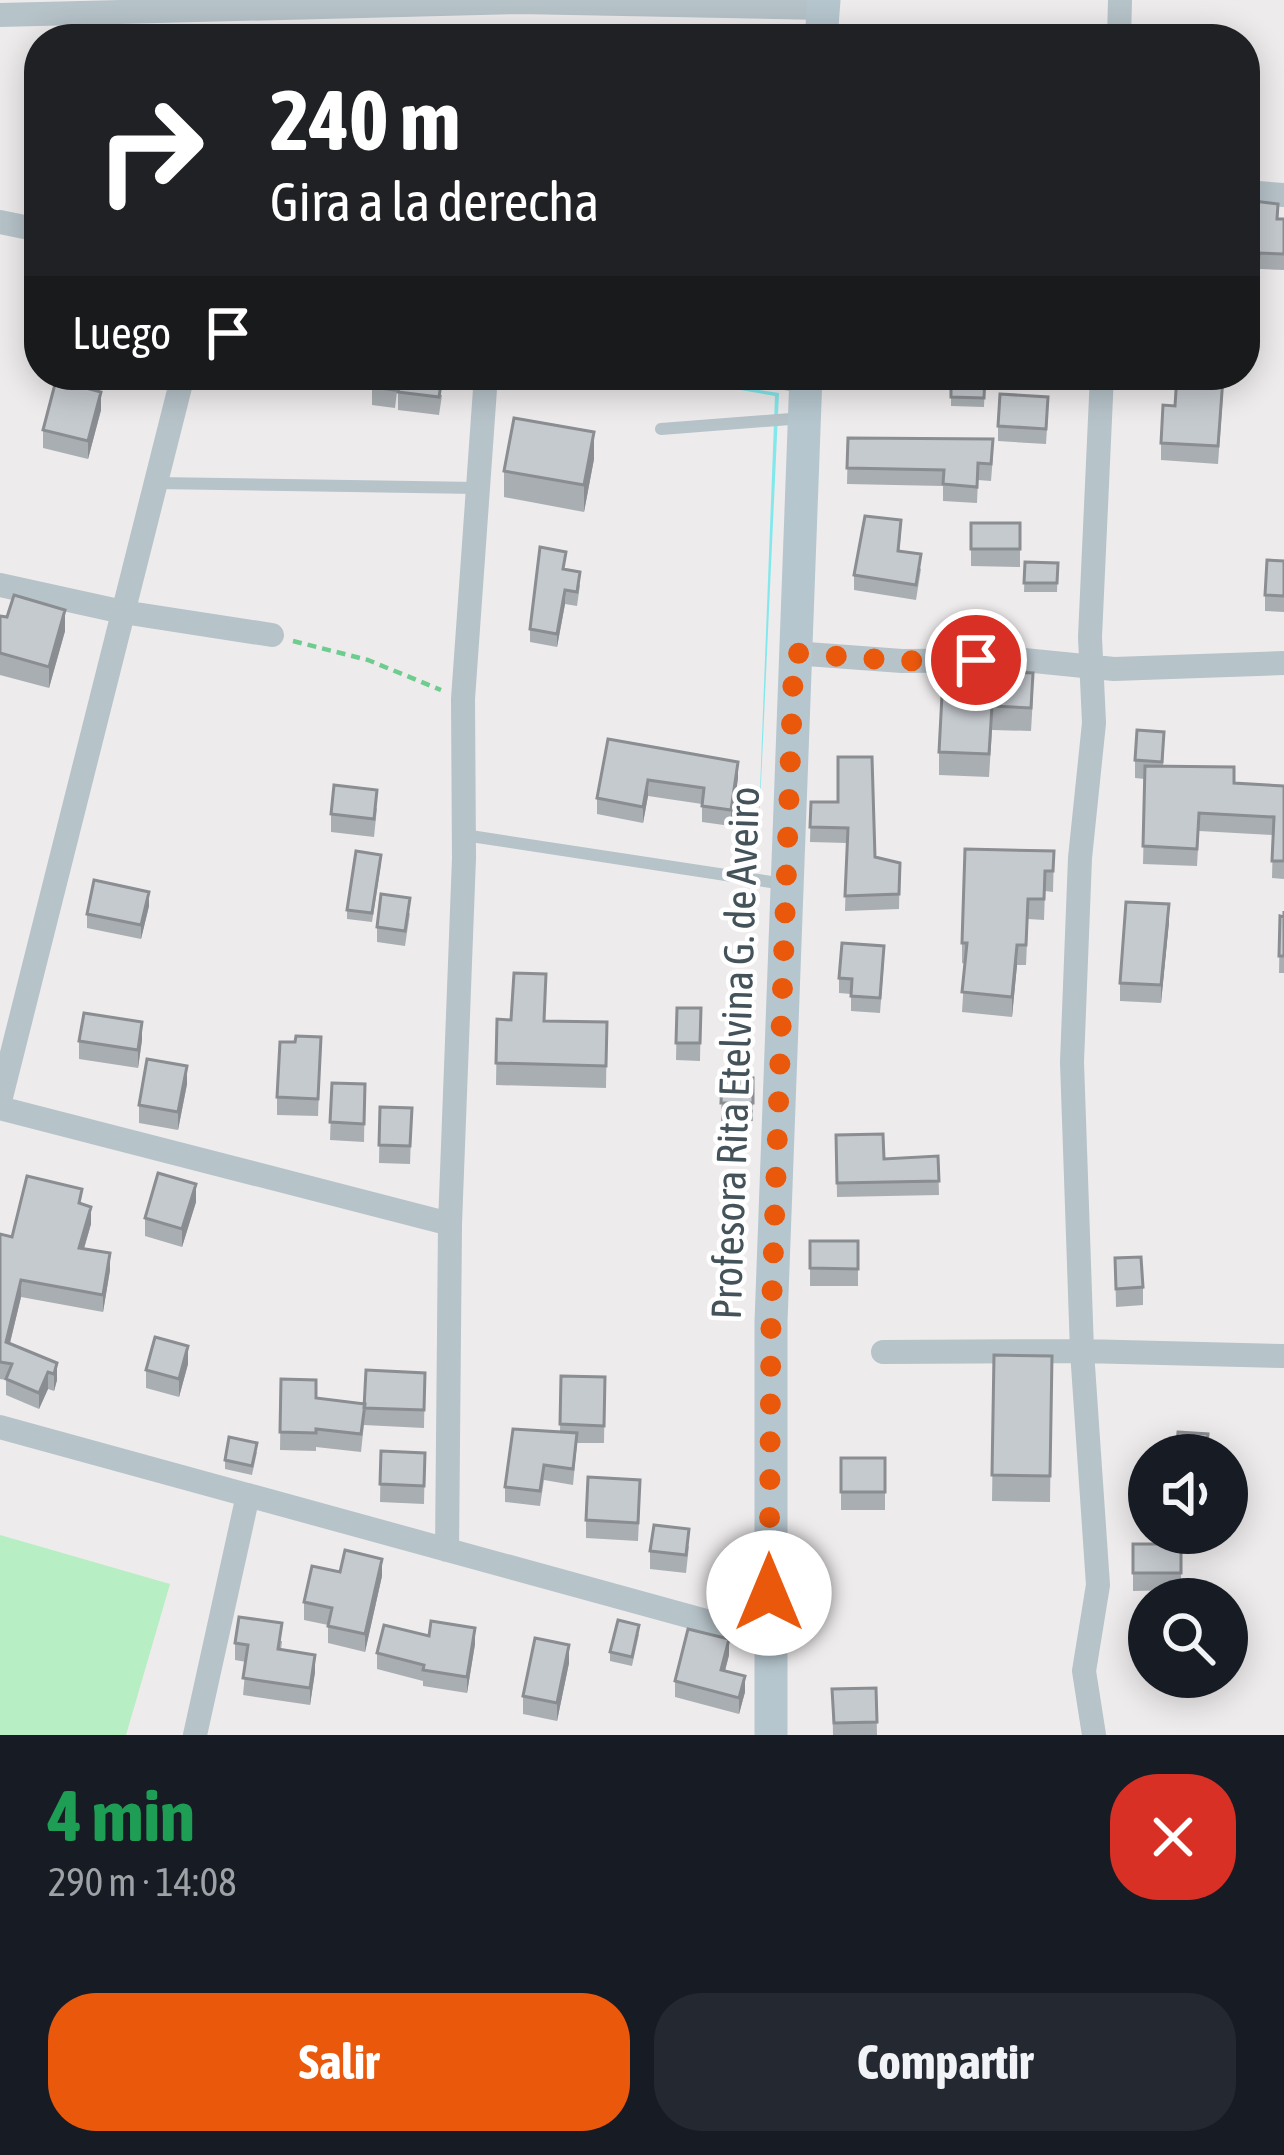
<!DOCTYPE html>
<html lang="es">
<head>
<meta charset="utf-8">
<style>
	:root { --surface:#171b24; --page:#242831; --text:#f1f3f6; --muted:#9ea1a6; --accent:#ea580c }
	body { margin:0; font-family:"Asap Condensed",sans-serif; background:var(--page); color:var(--text); height:100vh; display:flex; flex-direction:column; font-size:45px; white-space:nowrap }
	* { box-sizing:border-box; margin:0 }
	p { font-size:39px; color:var(--muted) }
	.icon { flex:none; width:66px; height:66px; fill:none; stroke:currentColor; stroke-width:2; stroke-linecap:round; stroke-linejoin:round }
	.map { position:relative; height:1735px; overflow:hidden }
	.sheet { display:flex; flex-direction:column; background:var(--surface); flex:1 }
	.sheet>* { flex:none }
	.guide { position:absolute; left:24px; top:24px; width:1236px; height:366px; border-radius:48px; box-shadow:0 6px 30px #0003; background:#202124; color:#fff; overflow:hidden }
	.buttons { position:absolute; left:1128px; top:1434px; display:grid; gap:24px }
	.buttons a { display:grid; place-items:center; width:120px; height:120px; border-radius:50%; background:var(--surface); box-shadow:0 6px 30px #0003; font-size:60px }
	.pin { position:absolute; display:grid; place-items:center; width:102px; height:102px; color:#fff; margin:-51px; border:6px solid #fff; border-radius:50%; box-shadow:0 3px 12px #0007 }
	.me { position:absolute; width:132px; margin:-66px; rotate:0deg; stroke-linejoin:round; filter:drop-shadow(0 0 9px #0008) }
	.turn { display:flex; align-items:center; gap:42px; height:252px; padding:0 48px; font-size:54px }
	.turn .icon { width:156px; height:156px; stroke-width:2.5 }
	.turn b { display:block; font-size:84px; line-height:102px }
	.then { display:flex; align-items:center; height:114px; padding:0 48px; background:#0003; gap:24px; font-size:45px }
	.round { display:grid; place-items:center; flex:none; width:126px; height:126px; border-radius:48px; background:var(--page) }
	.head { display:flex; align-items:center; justify-content:space-between; height:204px; padding:0 48px }
	h1 { font-size:72px; font-weight:700; line-height:90px; color:#1e9e55 }
	.primary-button { display:flex; gap:24px; margin-top:auto; padding:24px 48px }
	.primary-button a { flex:1; height:138px; border-radius:48px; background:var(--accent); color:#fff; font-size:48px; font-weight:700; line-height:138px; text-align:center }
	.primary-button a+a { background:var(--page); color:var(--text) }
	.map>svg:first-child { display:block }
</style>
</head>
<body>
<div class="map">
<svg width="1284" height="1735" viewBox="0 0 1284 1735">
	<rect width="100%" height="100%" fill="#eeebec"/>
	<!-- green -->
	<path fill="#b7eec3" d="M0,1535L170,1584L126,1735H0Z"/>
	<!-- water -->
	<path fill="#83e8ec" d="M653,375L779,393L757,869L775,396Z"/>
	<g fill="none" stroke-linecap="round" stroke-linejoin="round">
		<!-- path -->
		<path stroke="#6fcc8f" stroke-width="4.5" stroke-dasharray="9 6" stroke-linecap="butt" d="M293,641L368,660L441,690"/>
		<!-- lane -->
		<path stroke="#b6c3c9" stroke-width="12" d="M661,429L803,418
			M156,483L478,488
			M464,835L784,884"/>
		<!-- street -->
		<path stroke="#b6c3c9" stroke-width="24" d="M0,15L519,2L823,8
			M1119,39L1120,0
			M1245,192L1284,195
			M0,222L39,230
			M769,375L806,382
			M0,585L123,612L272,635
			M793,653L902,661L1024,660L1114,669L1284,663
			M0,1101L183,375
			M0,1108L450,1224
			M883,1352L1082,1351L1284,1356
			M0,1427L768,1638
			M447,1550L450,1224L464,858L463,699L486,375
			M195,1735L248,1495
			M1094,1735L1084,1671L1098,1585L1082,1351L1072,1062L1080,858L1094,723L1090,637L1102,375"/>
		<!-- secondary -->
		<path stroke="#b6c6ce" stroke-width="33" d="M821,39L824,0
			M771,1735V1322L806,375"/>
	</g>
	<!-- wall -->
	<path fill="#a9aeb2" d="M1245,200L1278,219H1284V270L1259,269L1256,313L1245,312Z
		M399,375L395,408L372,405V387Z
		M951,375L985,377L984,407L951,406Z
		M398,392L442,395L439,415L398,410Z
		M1223,395L1218,464L1161,460V443L1175,406Z
		M101,410L88,459L43,448V430Z
		M1048,413L1046,444L998,441V426Z
		M848,438L993,456L991,481L978,480L977,503L943,501V486L847,484Z
		M594,459L584,512L504,497V471Z
		M971,523H1020V567L971,566Z
		M901,535L899,551L921,569L916,600L854,590V575Z
		M1284,561V612L1265,611V595Z
		M1025,562L1058,563L1057,592H1024Z
		M565,569L580,585L577,606L565,604L557,647L530,642V629Z
		M0,616L65,631L49,688L0,675Z
		M1011,672L1033,697L1031,731L992,730L989,777L939,775V752Z
		M608,739L738,778L731,826L702,822V804L648,796L643,823L597,814V798Z
		M1164,750L1163,766L1234,783L1284,786V879L1272,878L1273,835L1199,831L1197,866L1143,864L1145,779L1135,778V760Z
		M811,802H838L875,857L900,863L899,909L845,911L847,843L810,842Z
		M377,808L374,837L331,832V814Z
		M1054,851L1053,892L1045,891L1044,920L1028,919L1026,965H1017L1012,1017L962,1012L965,964L962,963V943Z
		M381,864L372,922L347,919V910Z
		M149,906L141,939L87,928V914Z
		M1284,911V973H1279L1280,916L1284,917Z
		M410,913L405,946L377,942V927Z
		M1169,922L1161,1003L1120,1001V983Z
		M884,961L880,1013L851,1011V994L839,993V978Z
		M677,1008H701L700,1061L676,1060Z
		M497,1019L607,1022L606,1088L496,1085Z
		M321,1037L318,1116L277,1115V1097L295,1042Z
		M142,1040L138,1068L79,1059V1041Z
		M722,1078H753V1121H721Z
		M332,1083L365,1084L364,1142L330,1140Z
		M187,1084L178,1130L139,1123V1105Z
		M380,1107L412,1108L410,1164L379,1163Z
		M836,1135L884,1159L938,1156L939,1195L837,1197Z
		M196,1202L182,1247L145,1236V1218Z
		M82,1204L91,1224L84,1249L110,1270L103,1312L21,1297L10,1343L57,1363V1380L54,1391L48,1389L39,1409L6,1395V1380L0,1379V1234L12,1237Z
		M810,1241H858V1286H810Z
		M1115,1258L1143,1287V1305L1116,1307Z
		M994,1355L1052,1356L1050,1502L992,1501Z
		M188,1364L179,1397L146,1388V1370Z
		M425,1373L424,1428L364,1425V1424L361,1452L316,1447V1451L280,1450L281,1379L316,1398L365,1404Z
		M561,1376L605,1377L604,1443H577L573,1485L544,1480L540,1506L505,1502V1487L560,1432Z
		M381,1451L425,1453L424,1504L380,1502Z
		M257,1452L252,1475L225,1469V1460Z
		M841,1458H885V1510H841Z
		M640,1498L638,1541L586,1538V1520Z
		M1133,1544H1181V1590L1133,1591Z
		M689,1546L686,1573L650,1569V1551Z
		M382,1576L365,1652L328,1643V1625L304,1620V1602Z
		M639,1634L632,1666L610,1661V1652Z
		M429,1636L475,1644L467,1693L423,1686V1681L377,1669V1653Z
		M282,1641L281,1650L315,1672L310,1705L243,1695L246,1662L235,1660V1643Z
		M729,1655L725,1671L745,1692L739,1714L675,1697V1681Z
		M569,1663L557,1721L523,1714V1696Z
		M876,1688L877,1735H833L832,1689Z"/>
	<!-- shaded-wall -->
	<path fill="#8a8d91" d="M101,392V410L88,459V441Z
		M594,432V459L584,512V485Z
		M565,590V604L557,647V634Z
		M65,610V631L49,688V667Z
		M738,762V778L731,826V810Z
		M648,780V796L643,823V807Z
		M149,892V906L141,939V925Z
		M1169,904V922L1161,1003V985Z
		M1017,945V965L1012,1017V997Z
		M142,1022V1040L138,1068V1050Z
		M187,1066V1084L178,1130V1112Z
		M196,1184V1202L182,1247V1229Z
		M91,1207V1224L79,1265V1248Z
		M110,1253V1270L103,1312V1295Z
		M21,1280V1297L6,1359V1342Z
		M188,1346V1364L179,1397V1379Z
		M57,1363V1380L54,1391V1374Z
		M48,1372V1389L39,1409V1393Z
		M382,1559V1576L365,1652V1634Z
		M475,1628V1644L467,1693V1677Z
		M729,1639V1655L721,1686V1670Z
		M569,1645V1663L557,1721V1703Z
		M315,1655V1672L310,1705V1688Z
		M745,1676V1692L739,1714V1698Z"/>
	<!-- building -->
	<path fill="#c5cacf" stroke="#8a8d91" stroke-width="3" d="M1245,200L1278,204L1277,219H1284V254L1259,253L1256,297H1245Z
		M373,375H397L395,390L372,387Z
		M401,375L442,377L439,397L398,392Z
		M951,375L985,377L984,398L951,397Z
		M1177,375L1223,378L1218,446L1161,443L1163,405L1175,406Z
		M56,380L101,392L88,441L43,430Z
		M1000,394L1048,397L1046,429L998,426Z
		M514,418L594,432L584,485L504,471Z
		M848,438L993,439L991,464L978,463L977,487L943,484L944,470L847,468Z
		M865,516L901,520L898,551L921,554L916,585L854,575Z
		M971,523H1020V549H971Z
		M540,547L566,552L563,569L580,572L577,592L565,590L557,634L530,629Z
		M1267,560L1284,561V596L1265,595Z
		M1025,562L1058,563L1057,583H1024Z
		M14,595L65,610L49,667L0,653V616L7,617Z
		M944,657L1011,660L1010,672L1033,673L1031,708L992,706L989,754L939,752Z
		M1137,730L1164,732L1162,762L1135,760Z
		M608,739L738,762L731,810L702,806L704,788L648,780L643,807L597,798Z
		M838,757H872L875,857L900,863L899,894L845,896L848,828L810,827L811,802H838Z
		M1145,766L1234,767V783L1284,786V861H1272L1274,817L1199,813L1197,849L1143,846Z
		M334,785L377,790L374,819L331,814Z
		M965,849L1054,851L1053,871H1045L1044,899H1028L1026,945H1017L1012,997L962,992L967,943H962Z
		M356,851L381,855L372,913L347,910Z
		M94,880L149,892L141,925L87,914Z
		M381,894L410,898L405,931L377,927Z
		M1126,902L1169,904L1161,985L1120,983Z
		M1284,911V956H1279L1280,916L1284,917Z
		M842,943L884,946L880,998L851,996L852,979L839,978Z
		M514,973L546,974L544,1021L607,1022L606,1066L496,1063L497,1019L511,1020Z
		M677,1008H701L700,1043H676Z
		M84,1013L142,1022L138,1050L79,1041Z
		M296,1036L321,1037L318,1099L277,1097L280,1042H295Z
		M147,1059L187,1066L178,1112L139,1105Z
		M722,1078H753V1103H721Z
		M332,1083L365,1084L364,1124L330,1122Z
		M380,1107L412,1108L410,1146L379,1145Z
		M883,1134L884,1159L938,1156L939,1181L837,1183L836,1135Z
		M158,1173L196,1184L182,1229L145,1218Z
		M27,1176L82,1189L79,1203L91,1207L79,1248L110,1253L103,1295L21,1280L6,1342L57,1363L54,1374L48,1372L39,1393L6,1379L12,1364L0,1362V1234L12,1237Z
		M810,1241H858V1269L810,1268Z
		M1141,1257L1143,1287L1116,1289L1115,1258Z
		M155,1337L188,1346L179,1379L146,1370Z
		M994,1355L1052,1356L1050,1476L992,1475Z
		M366,1370L425,1373L424,1410L364,1408Z
		M561,1376L605,1377L604,1426L560,1424Z
		M281,1379L316,1380V1398L365,1404L361,1434L316,1429V1433L280,1432Z
		M513,1429L577,1433L573,1469L544,1465L540,1491L505,1487Z
		M1178,1432L1208,1434L1206,1455H1176Z
		M229,1437L257,1443L252,1466L225,1460Z
		M381,1451L425,1453L424,1486L380,1484Z
		M841,1458H885V1492H841Z
		M588,1477L640,1480L638,1523L586,1520Z
		M654,1525L689,1529L686,1555L650,1551Z
		M1133,1544H1181V1573H1133Z
		M345,1550L382,1559L365,1634L328,1626L332,1608L304,1602L312,1566L340,1572Z
		M239,1617L282,1623L278,1649L315,1655L310,1688L243,1678L248,1645L235,1643Z
		M618,1620L639,1625L632,1657L610,1652Z
		M431,1621L475,1628L467,1677L423,1670L424,1665L377,1653L384,1625L429,1636Z
		M688,1629L729,1639L721,1670L745,1676L739,1698L675,1681Z
		M535,1638L569,1645L557,1703L523,1696Z
		M876,1688L877,1722L834,1723L832,1689Z"/>
	<g fill="none" stroke-linecap="round" stroke-linejoin="round">
		<!-- route -->
		<path stroke="#ea580c" stroke-width="21" stroke-dasharray="0 37.8" d="M769,1593L771,1322L794,653L902,661L976,660"/>
	</g>
	<g text-anchor="middle" stroke-width="9" stroke-linejoin="round" paint-order="stroke">
		<!-- street labels -->
		<g font-size="42" fill="#445259" stroke="#fff">
			<text transform="translate(735 1053) rotate(-88)" y="15">Profesora Rita Etelvina G. de Aveiro</text>
		</g>
	</g>
</svg>
<div class="buttons">
<a><svg class="icon" aria-label="sound" viewBox="0 0 24 24"><path d="M4 9h4l5-4v14l-5-4H4zM17 9q2 3 0 6"/></svg></a>
<a><svg class="icon" aria-label="search" viewBox="0 0 24 24"><circle cx="10" cy="10" r="6"/><path d="M15 15l6 6"/></svg></a>
</div>
<div class="pin" style="left:976px;top:660px;background:#d93025"><svg class="icon" aria-label="arrive" viewBox="0 0 24 24"><path d="M6 21V4h12l-3 4 3 4H6"/></svg></div>
<svg class="me" style="left:769px;top:1593px" viewBox="-20 -20 40 40"><circle r="19" fill="#fff"/><path d="M0-13L10 11 0 6-10 11z" fill="#ea580c"/></svg>
<div class="guide">
<div class="turn"><svg class="icon" aria-label="right" viewBox="0 0 24 24"><path d="M7 20v-9h11M14 6l5 5-5 5"/></svg><div><b>240 m</b>Gira a la derecha</div></div>
<div class="then">Luego<svg class="icon" aria-label="arrive" viewBox="0 0 24 24"><path d="M6 21V4h12l-3 4 3 4H6"/></svg></div>
</div>
</div>
<section class="sheet">
<div class="head"><div><h1>4 min</h1><p>290 m · 14:08</p></div><a class="round" style="background:#d93025;color:#fff"><svg class="icon" aria-label="close" viewBox="0 0 24 24"><path d="M6 6l12 12M18 6L6 18"/></svg></a></div>
<div class="primary-button"><a>Salir</a><a>Compartir</a></div>
</section>
</body>
</html>
